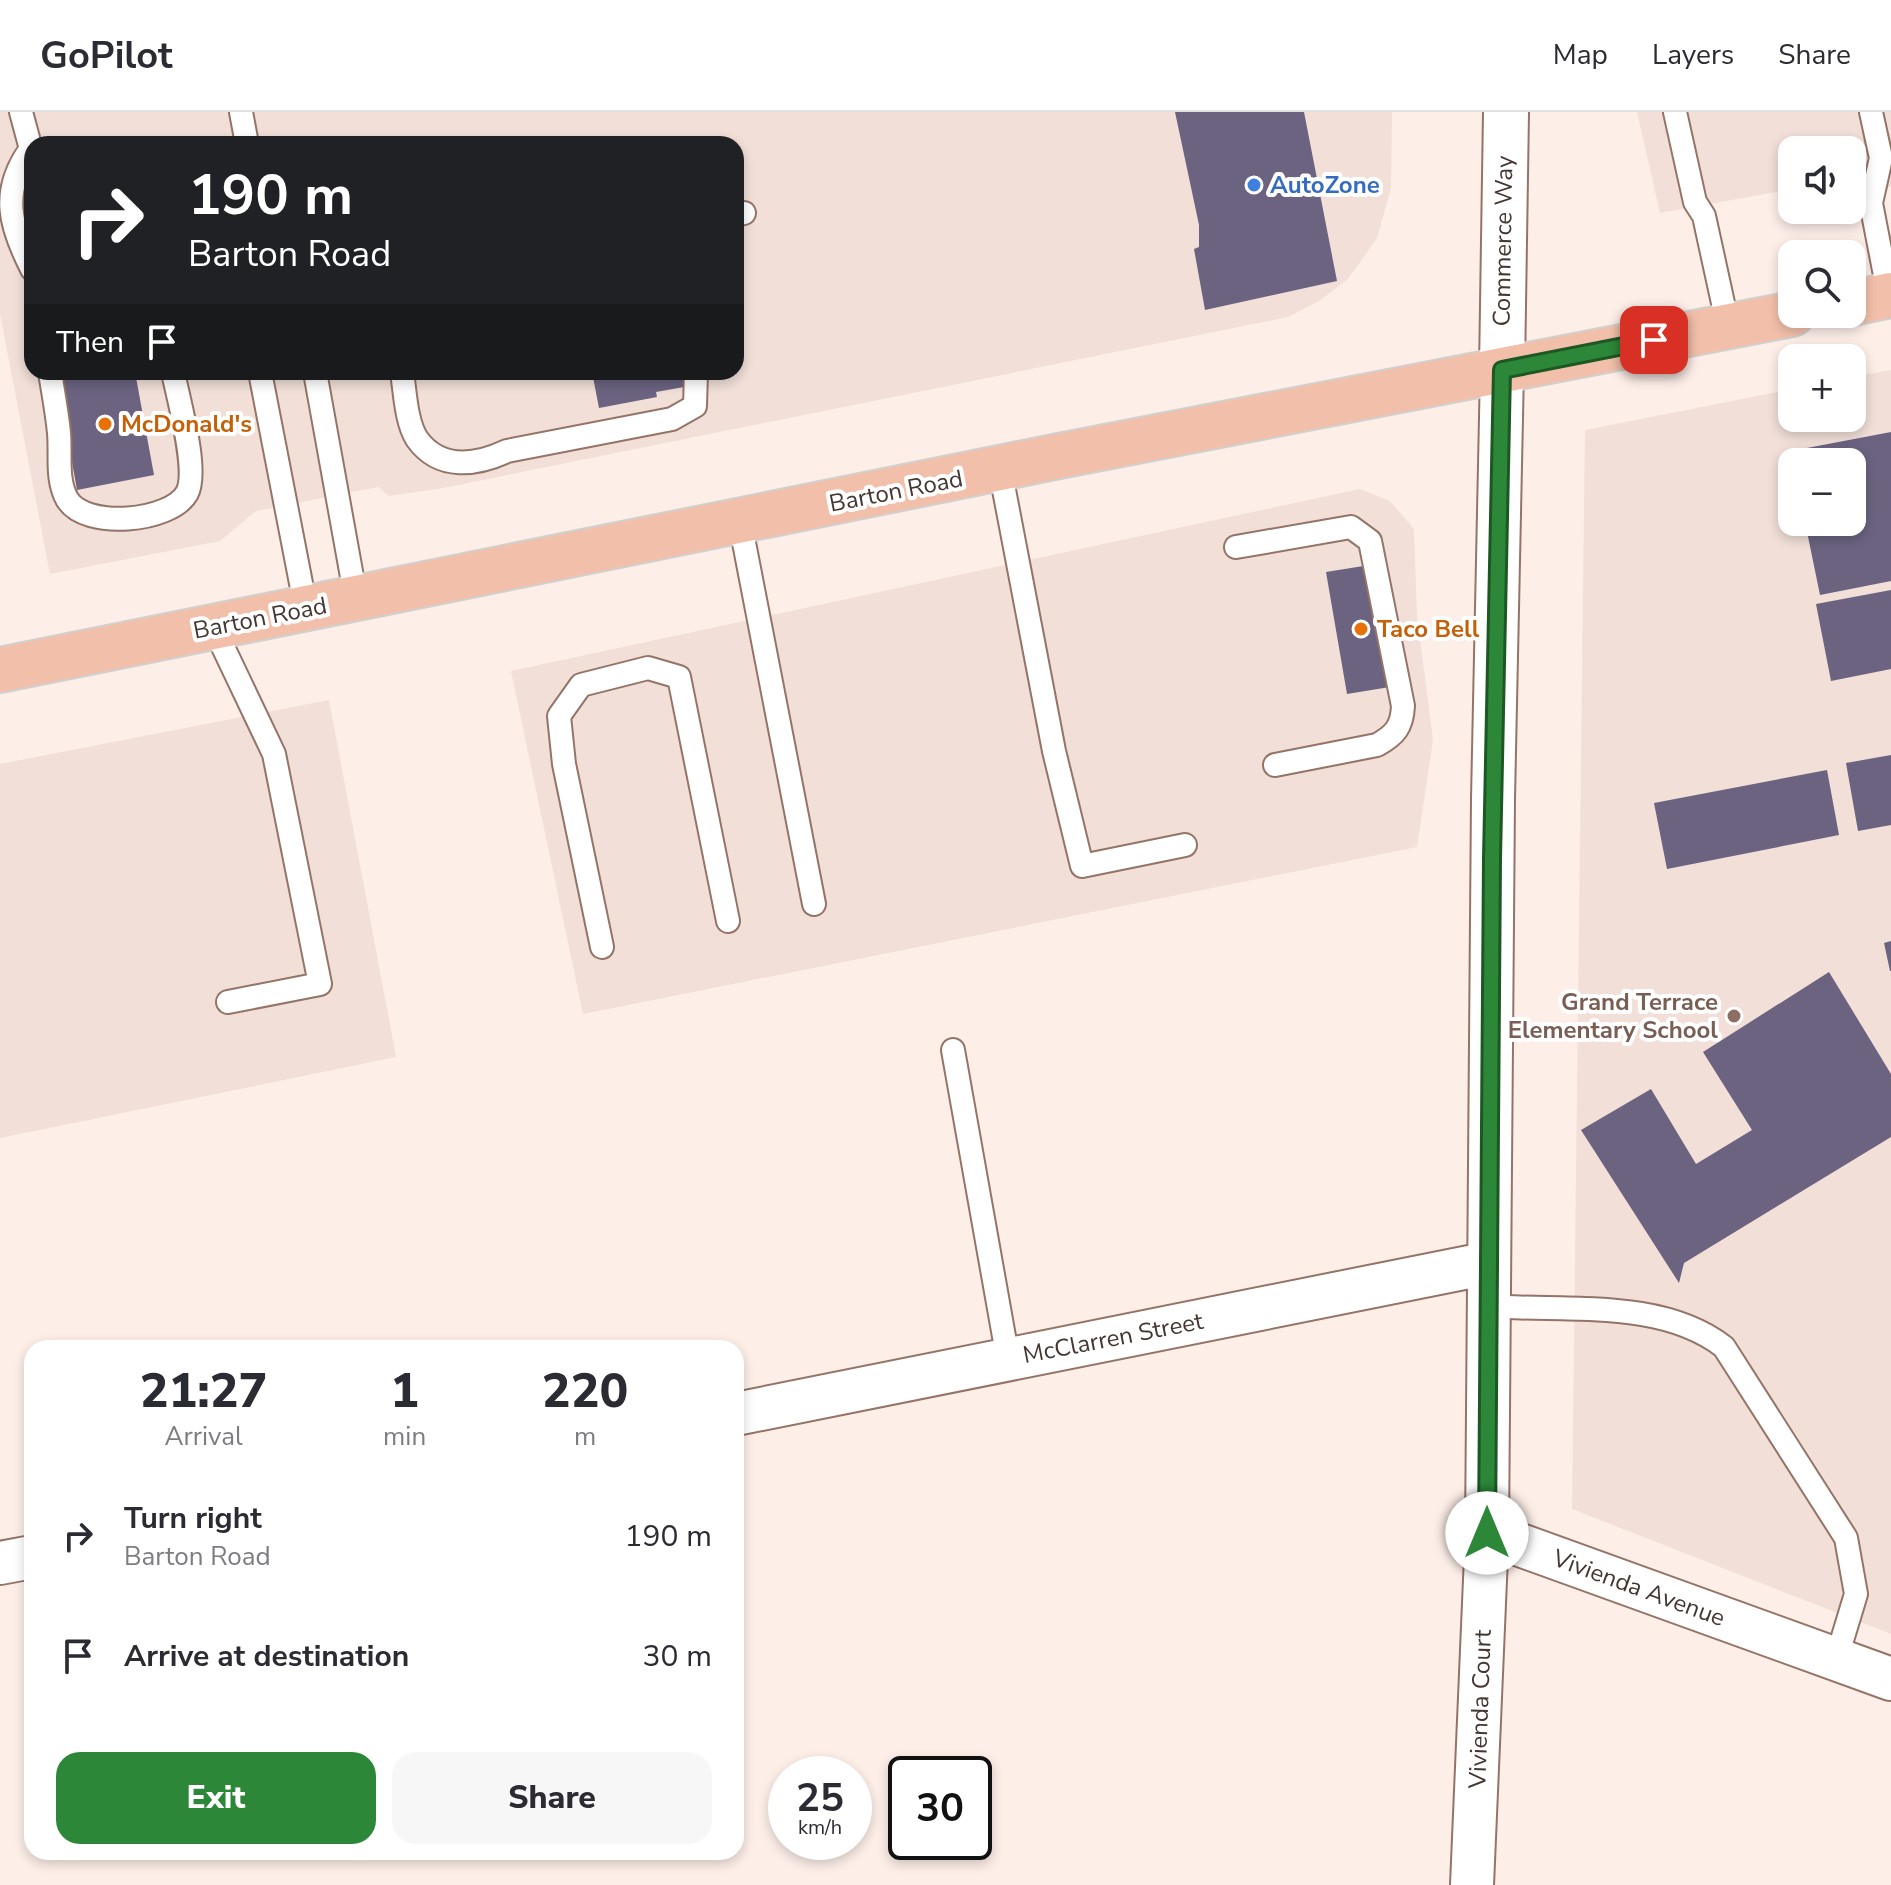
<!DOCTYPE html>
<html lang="en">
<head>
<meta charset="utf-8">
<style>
	:root { --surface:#fff; --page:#f7f7f7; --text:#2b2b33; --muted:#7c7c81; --line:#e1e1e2; --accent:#2c8738 }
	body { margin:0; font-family:"Nunito Sans",sans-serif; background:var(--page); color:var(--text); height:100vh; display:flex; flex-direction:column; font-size:30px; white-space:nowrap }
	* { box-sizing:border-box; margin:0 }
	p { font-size:26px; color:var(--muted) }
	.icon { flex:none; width:44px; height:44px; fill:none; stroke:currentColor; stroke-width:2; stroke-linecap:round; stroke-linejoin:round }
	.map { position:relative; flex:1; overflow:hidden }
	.sheet { position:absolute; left:24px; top:1228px; width:720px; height:520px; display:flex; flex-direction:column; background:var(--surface); border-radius:24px; box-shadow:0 4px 12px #0003 }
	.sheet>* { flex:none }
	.hud { position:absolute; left:24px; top:24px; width:720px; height:244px; border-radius:24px; box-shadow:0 4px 12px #0003; background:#202124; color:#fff; overflow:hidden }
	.controls { position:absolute; left:1778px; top:24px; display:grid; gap:16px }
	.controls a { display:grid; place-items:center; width:88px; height:88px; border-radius:16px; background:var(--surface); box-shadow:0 4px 12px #0003; font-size:40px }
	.speed { position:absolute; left:768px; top:1644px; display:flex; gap:16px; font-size:40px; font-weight:700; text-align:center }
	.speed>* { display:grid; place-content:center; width:104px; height:104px; border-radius:50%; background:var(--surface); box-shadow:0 4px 12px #0003; line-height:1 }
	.speed small { font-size:20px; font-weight:400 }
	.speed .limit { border:4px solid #111; border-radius:12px; background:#fff; color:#111 }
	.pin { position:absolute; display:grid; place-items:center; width:68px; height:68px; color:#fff; margin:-34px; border-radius:16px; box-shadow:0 4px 12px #0006 }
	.me { position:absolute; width:88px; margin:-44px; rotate:0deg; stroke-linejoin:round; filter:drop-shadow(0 0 6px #0008) }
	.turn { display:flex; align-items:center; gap:28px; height:168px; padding:0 32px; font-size:36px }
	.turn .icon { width:104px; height:104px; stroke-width:2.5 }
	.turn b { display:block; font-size:56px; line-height:68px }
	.then { display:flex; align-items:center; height:76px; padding:0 32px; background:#0003; gap:16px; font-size:30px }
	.eta { display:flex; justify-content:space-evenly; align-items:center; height:136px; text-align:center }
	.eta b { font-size:48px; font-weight:800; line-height:56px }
	.primary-button { display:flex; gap:16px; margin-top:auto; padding:16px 32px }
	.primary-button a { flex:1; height:92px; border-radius:24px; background:var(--accent); color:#fff; font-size:32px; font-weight:800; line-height:92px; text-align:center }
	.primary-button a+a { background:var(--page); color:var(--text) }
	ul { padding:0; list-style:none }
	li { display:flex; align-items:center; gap:24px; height:120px; padding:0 32px }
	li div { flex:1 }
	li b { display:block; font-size:30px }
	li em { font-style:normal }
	header { display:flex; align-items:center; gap:48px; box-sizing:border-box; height:112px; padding:0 40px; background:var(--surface); border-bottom:2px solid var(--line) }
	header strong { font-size:38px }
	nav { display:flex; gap:44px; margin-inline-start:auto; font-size:28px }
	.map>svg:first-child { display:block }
</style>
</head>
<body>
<header>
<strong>GoPilot</strong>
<nav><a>Map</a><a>Layers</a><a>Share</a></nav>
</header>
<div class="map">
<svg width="1891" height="1773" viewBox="0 0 1891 1773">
	<rect width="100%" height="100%" fill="#fdeee8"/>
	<!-- built -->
	<path fill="#f1dfd8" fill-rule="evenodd" d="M0,0H1392L1391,76L1377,126L1348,167L1319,189L1288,205L443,376L389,384L378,375L256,399L220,429L50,462L0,202ZM32,32H736V260H32Z
		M1637,0H1891V75L1852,74V38H1792V77L1660,101Z
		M1891,258V1522L1572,1397L1585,318L1792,277V306H1852V265ZM1792,350H1852V410H1792Z
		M1360,377L1390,389L1414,417L1417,504L1433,628L1417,735L583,902L511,559Z
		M329,588L396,945L0,1026V652Z"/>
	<!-- building -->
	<path fill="#6b6380" d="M1175,0H1304L1337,169L1205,198L1194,137L1199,135V113Z
		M56,260H135L154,363L77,378Z
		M592,260H682L684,275L656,280L657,285L599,296Z
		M1891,320V469L1820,483L1805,410H1852V350H1793L1791,339Z
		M1376,452L1396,574L1347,582L1326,460Z
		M1891,478V557L1831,569L1816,492Z
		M1891,643V713L1858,719L1846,651Z
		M1827,658L1839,723L1667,757L1654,691Z
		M1891,829V859H1890L1884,831Z
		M1829,860L1891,962V1025L1684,1151L1679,1171L1581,1018L1651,977L1696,1052L1752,1018L1703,940Z"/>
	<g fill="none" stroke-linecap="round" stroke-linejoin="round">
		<!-- service casing -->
		<g stroke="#947467" stroke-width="26">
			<path id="service" d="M21,0L32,41
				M241,0L247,32
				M1675,0L1695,90L1704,104L1728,214
				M1871,0L1881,46L1871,91L1889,184
				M30,38C0,80 10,114 32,157
				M736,103L744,101
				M50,260C53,280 57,300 59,321C61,342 56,367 67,387C85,418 171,410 187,381C199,359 178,286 173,260
				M260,260L306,497
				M315,260L356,487
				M402,260C405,280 406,310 417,327C440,359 477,353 507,339L672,307L695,294L696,260
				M1000,357L1054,639L1082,754L1185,733
				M740,410L814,792
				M1236,435L1351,415L1370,429L1403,594C1402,615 1395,623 1377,633L1275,653
				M214,516L274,642L320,872L228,890
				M602,835L564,652L559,604L581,573L648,556L679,565L728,809
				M953,938L1008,1247
				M1489,1194C1564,1200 1661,1186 1724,1235L1846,1426L1856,1482L1836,1548"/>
		</g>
		<!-- minor casing -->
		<g stroke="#947467" stroke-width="46">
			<path id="minor" d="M736,1302L1489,1151
				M1487,1421L1891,1567
				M0,1451L32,1445
				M1472,1773L1487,1421L1493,687L1502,258"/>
		</g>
		<!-- tertiary casing -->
		<g stroke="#947467" stroke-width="48">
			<path id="tertiary" d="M1502,258L1506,0"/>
		</g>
		<!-- primary casing -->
		<g stroke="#d2cfcd" stroke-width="48">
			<path id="primary" d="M1852,191L1891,183
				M0,558L1059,344L1792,202"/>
		</g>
		<!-- service -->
		<use href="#service" stroke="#fff" stroke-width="22"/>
		<!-- minor -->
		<use href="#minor" stroke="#fff" stroke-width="42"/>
		<!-- tertiary -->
		<use href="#tertiary" stroke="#fff" stroke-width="44"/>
		<!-- primary -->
		<use href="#primary" stroke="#f2c0aa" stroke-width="44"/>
	</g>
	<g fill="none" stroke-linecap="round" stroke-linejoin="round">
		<!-- route casing -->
		<g stroke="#1d5824" stroke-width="20">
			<path id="route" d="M1487,1421L1492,747L1502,258L1654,228"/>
		</g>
		<!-- route -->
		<use href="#route" stroke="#2c8738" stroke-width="14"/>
	</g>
	<!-- markers -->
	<circle fill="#3f7fe0" stroke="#fff" stroke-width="3" cx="1254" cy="73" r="8"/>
	<g fill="#e8710a" stroke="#fff" stroke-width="3">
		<circle cx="105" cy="312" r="8"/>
		<circle cx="1361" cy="517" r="8"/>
	</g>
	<circle fill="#8d6e63" stroke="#fff" stroke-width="3" cx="1734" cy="904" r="8"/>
	<g text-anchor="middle" stroke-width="8" stroke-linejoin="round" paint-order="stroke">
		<!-- shop labels -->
		<g font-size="24" font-weight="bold" fill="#366cbe" stroke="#fff" text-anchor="start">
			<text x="1270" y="81">AutoZone</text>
		</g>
		<!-- street labels -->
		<g font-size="24" fill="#443630" stroke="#fff">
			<text transform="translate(1503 129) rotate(-89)" y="8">Commerce Way</text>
			<text transform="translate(896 379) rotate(-11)" y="8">Barton Road</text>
			<text transform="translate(260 506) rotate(-11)" y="8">Barton Road</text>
			<text transform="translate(1113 1226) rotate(-11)" y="8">McClarren Street</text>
			<text transform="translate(1639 1476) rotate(20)" y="8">Vivienda Avenue</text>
			<text transform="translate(1480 1597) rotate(-88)" y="8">Vivienda Court</text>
		</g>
		<!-- food labels -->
		<g font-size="24" font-weight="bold" fill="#c56008" stroke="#fff" text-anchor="start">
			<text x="121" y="320">McDonald's</text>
			<text x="1377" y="525">Taco Bell</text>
		</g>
		<!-- education labels -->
		<g font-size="24" font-weight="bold" fill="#785e54" stroke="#fff" text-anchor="end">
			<text x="1718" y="898">Grand Terrace<tspan x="1718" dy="28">Elementary School</tspan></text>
		</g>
	</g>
</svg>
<div class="controls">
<a><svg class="icon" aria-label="sound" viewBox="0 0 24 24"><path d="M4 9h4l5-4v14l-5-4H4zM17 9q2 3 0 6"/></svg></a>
<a><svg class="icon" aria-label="search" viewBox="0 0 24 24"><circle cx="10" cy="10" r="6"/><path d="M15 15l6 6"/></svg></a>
<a>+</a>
<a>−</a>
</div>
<div class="speed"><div>25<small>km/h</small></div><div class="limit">30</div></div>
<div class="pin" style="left:1654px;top:228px;background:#d93025"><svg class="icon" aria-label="arrive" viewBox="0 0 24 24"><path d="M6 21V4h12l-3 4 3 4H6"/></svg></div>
<svg class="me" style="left:1487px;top:1421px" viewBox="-20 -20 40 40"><circle r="19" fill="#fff"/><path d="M0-13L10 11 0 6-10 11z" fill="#2c8738"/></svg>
<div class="hud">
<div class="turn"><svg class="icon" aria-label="right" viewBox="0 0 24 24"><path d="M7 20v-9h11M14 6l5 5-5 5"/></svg><div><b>190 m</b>Barton Road</div></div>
<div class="then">Then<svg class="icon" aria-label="arrive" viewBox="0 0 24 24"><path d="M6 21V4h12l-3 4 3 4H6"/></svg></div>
</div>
<section class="sheet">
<div class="eta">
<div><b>21:27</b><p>Arrival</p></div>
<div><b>1</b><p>min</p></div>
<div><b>220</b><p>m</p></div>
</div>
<ul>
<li><svg class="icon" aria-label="right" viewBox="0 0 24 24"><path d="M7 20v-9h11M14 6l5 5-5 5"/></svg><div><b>Turn right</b><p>Barton Road</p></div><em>190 m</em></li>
<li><svg class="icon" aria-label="arrive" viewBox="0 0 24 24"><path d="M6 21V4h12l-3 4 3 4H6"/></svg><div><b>Arrive at destination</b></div><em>30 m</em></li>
</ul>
<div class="primary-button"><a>Exit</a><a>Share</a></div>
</section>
</div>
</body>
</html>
